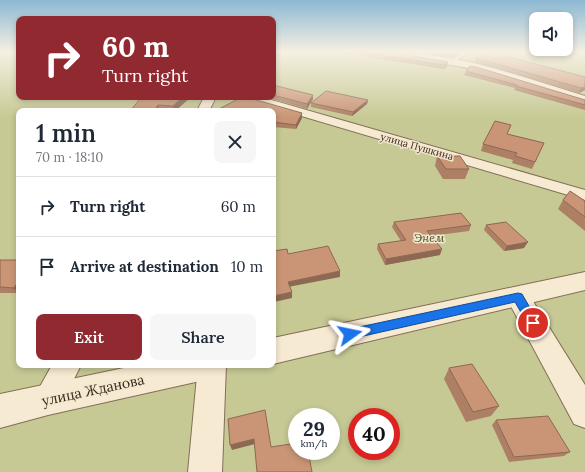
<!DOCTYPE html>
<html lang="en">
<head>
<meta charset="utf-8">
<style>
	:root { --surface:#fff; --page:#f6f6f7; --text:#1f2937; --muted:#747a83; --line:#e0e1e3; --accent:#912a30 }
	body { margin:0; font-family:Lora,serif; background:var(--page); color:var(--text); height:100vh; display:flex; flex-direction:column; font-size:15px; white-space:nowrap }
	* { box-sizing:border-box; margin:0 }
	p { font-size:13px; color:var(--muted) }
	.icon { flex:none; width:22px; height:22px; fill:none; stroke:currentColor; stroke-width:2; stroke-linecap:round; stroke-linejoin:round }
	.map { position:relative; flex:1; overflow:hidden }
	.sheet { position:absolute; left:16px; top:108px; width:260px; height:260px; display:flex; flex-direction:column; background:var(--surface); border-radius:8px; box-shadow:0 2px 6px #0003 }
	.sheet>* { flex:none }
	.top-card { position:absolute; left:16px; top:16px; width:260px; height:84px; border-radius:8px; box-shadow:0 2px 6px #0003; background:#912a30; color:#fff; overflow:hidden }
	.controls { position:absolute; left:529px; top:12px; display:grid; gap:8px }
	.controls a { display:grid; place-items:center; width:44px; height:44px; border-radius:8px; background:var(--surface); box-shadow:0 2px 6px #0003; font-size:20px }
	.speed { position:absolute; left:288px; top:408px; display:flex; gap:8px; font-size:20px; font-weight:700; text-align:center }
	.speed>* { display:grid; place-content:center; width:52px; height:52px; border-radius:50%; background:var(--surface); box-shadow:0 2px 6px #0003; line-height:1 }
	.speed small { font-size:10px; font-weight:400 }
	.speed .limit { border:6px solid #d22; background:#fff; color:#111 }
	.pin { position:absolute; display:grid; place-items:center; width:34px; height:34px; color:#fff; margin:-17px; border:2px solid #fff; border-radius:50%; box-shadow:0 1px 4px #0007 }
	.me { position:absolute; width:44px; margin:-22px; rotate:78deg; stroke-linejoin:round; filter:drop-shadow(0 0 3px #0008) }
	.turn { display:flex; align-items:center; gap:14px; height:84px; padding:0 20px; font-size:18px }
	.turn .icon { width:52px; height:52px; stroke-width:2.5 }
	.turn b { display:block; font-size:28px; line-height:34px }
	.round { display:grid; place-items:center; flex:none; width:42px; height:42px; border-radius:8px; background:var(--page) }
	.head { display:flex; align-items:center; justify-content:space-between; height:68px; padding:0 20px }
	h1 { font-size:24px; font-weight:600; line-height:30px }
	.primary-button { display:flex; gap:8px; margin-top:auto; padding:8px 20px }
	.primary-button a { flex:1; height:46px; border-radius:8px; background:var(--accent); color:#fff; font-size:16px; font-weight:600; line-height:46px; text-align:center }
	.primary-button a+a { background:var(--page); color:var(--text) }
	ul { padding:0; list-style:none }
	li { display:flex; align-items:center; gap:12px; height:60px; padding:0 20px; border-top:1px solid var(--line) }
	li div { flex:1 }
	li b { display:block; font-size:15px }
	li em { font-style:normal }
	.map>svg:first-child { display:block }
</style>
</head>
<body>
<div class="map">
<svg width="585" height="472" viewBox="0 0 585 472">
	<rect width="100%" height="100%" fill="#ecddbf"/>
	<!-- green -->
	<path fill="#c6c994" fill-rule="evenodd" d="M0,52H19V97H273V52H585V472H0ZM19,111H273V365H19ZM297,417H331V451H297ZM357,417H391V451H357Z"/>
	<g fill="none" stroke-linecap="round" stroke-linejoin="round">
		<!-- service casing -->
		<g stroke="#846d58" stroke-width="2">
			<path id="service" d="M463,52H469L454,62L450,61Z"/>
		</g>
		<!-- minor casing -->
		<g stroke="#846d58" stroke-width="2">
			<path id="minor" d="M387,52C456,52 520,76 585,96V103L475,69L391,55Z
				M204,97H216L209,111H197Z
				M242,97H261L585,190V200L244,99Z
				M518,288L526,290L585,385V428L574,424L506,297L510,290Z
				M52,365H81L59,409L48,414L37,409L33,399Z
				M198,365H226L222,472H188Z"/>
		</g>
		<!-- tertiary casing -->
		<g stroke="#846d58" stroke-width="2">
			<path id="tertiary" d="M585,272V290L273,364V338Z
				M138,365H224L220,375L209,379L48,415L0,428V394Z"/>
		</g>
		<!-- service -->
		<use href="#service" fill="#f7ead2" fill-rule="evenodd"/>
		<!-- minor -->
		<use href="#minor" fill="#f7ead2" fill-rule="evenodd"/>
		<!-- tertiary -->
		<use href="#tertiary" fill="#f7ead2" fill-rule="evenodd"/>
	</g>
	<!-- wall -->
	<path fill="#ad8065" d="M334,52H391L447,66L444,69Z
		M418,52H459L458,53L453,57Z
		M487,52H510L509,57L585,90L579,93L474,62L476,58L486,55Z
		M466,71L585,100V110L514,90L515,88L464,75Z
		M273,85L313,95V99L307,109L266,97H273Z
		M151,97H191L175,111H130Z
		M242,97L302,113V118L296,129L273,127V111H220L219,109Z
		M368,100L367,104L352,116L311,107V103Z
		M508,134L544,143L532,169L512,163L513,160L481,151L483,144Z
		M437,156L469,169L465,179H443L435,166Z
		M563,200L585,201V231L558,209Z
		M394,222L471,225L469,231L431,236L440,255L385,265L377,249L378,244L401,241L392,227Z
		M486,225L524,248L504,251L484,230Z
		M0,260H19V292L18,293H0Z
		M449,368L499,406L491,416L466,422L444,379Z
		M496,420L570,452L564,456L509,462L492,425Z"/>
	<!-- shaded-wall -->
	<path fill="#8d6853" d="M456,52H459L458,53L453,57L454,54Z
		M448,62L447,66L444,69L445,65Z
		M585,87V90L579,93L581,88Z
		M313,95V99L307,109V104Z
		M183,97H191L175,111H174L173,106Z
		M368,100L367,104L352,116L353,112Z
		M158,105L160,111H154Z
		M302,113V118L296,129V125Z
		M528,242L524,248L504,251L507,246Z
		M442,249L440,255L385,265L386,259Z
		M340,271V277L288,287V282Z
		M18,282L19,284V292L18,293L14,288Z
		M292,292V298L274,302V296Z
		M254,439L255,444L232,450L230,445Z"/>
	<!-- building -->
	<path fill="#c99576" stroke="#8d6853" d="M358,52H391L448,62L445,65Z
		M444,52H456L454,54Z
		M487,52H510L509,57L585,77V87L581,88L476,58L479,53L487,55Z
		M470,66L476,67L585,100V105L516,86L517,85L466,71Z
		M273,85L313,95L307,104L273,95Z
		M326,91L368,100L353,112L311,103Z
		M151,97H183L173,106L158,105L154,111H130L140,99H148Z
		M242,97H246L302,113L296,125L273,122V111H263V110L219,109Z
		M495,121L511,125L507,134L544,143L535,162L515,156L517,153L483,144Z
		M437,156H460L469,169H446Z
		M570,191L585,201V217L563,200Z
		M461,213L471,225L427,231L442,249L386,259L378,244L406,240L394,222Z
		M506,222L528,242L507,246L486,225Z
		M328,246L340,271L288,282L292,292L274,296L273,292V251L287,249L288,254Z
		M0,260H19V282H18L14,288L0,287Z
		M472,364L499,406L473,412L449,368Z
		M265,410L271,447L297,443V451H308L312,472H257L254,439L230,445L228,419Z
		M548,416L570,452L514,457L496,420Z"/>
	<!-- sky -->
	<linearGradient id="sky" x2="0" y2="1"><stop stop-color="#8cb8d4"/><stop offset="0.44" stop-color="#f6f0e2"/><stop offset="1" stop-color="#f6f0e2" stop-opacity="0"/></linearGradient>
	<rect width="585" height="118" fill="url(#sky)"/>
	<!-- route -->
	<path fill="#1a73e8" stroke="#114b97" d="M518,293L522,294L537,320L539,323L537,326L533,328L529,326L515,302L350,339L345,338L344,334L345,331L350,329Z"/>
	<g text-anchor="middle" stroke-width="3" stroke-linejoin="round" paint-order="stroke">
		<!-- far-street labels -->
		<g font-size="10" fill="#34271c" stroke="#f4e7ce">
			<text transform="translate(417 146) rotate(16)" y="4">улица Пушкина</text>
		</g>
		<!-- park labels -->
		<g font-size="12" font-style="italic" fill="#475023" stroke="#f4e7ce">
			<text x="429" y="242">Энем</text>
		</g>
		<!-- near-street labels -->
		<g font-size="14" fill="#34271c" stroke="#f4e7ce">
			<text transform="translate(93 390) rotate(-12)" y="5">улица Жданова</text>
		</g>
	</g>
</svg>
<div class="controls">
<a><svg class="icon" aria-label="sound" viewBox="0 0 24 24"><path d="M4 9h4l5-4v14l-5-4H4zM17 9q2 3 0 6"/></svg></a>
</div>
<div class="speed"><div>29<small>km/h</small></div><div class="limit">40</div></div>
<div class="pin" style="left:533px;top:323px;background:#d93025"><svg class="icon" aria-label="arrive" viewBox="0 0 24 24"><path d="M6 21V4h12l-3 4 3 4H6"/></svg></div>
<svg class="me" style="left:350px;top:334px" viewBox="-20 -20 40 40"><path d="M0-17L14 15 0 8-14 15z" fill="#1a73e8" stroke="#fff" stroke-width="4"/></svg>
<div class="top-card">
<div class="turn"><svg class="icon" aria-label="right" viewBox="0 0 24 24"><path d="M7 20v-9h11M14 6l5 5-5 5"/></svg><div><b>60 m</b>Turn right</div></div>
</div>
<section class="sheet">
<div class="head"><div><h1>1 min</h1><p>70 m · 18:10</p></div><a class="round"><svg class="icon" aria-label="close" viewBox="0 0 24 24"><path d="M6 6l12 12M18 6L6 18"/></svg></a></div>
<ul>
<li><svg class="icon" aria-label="right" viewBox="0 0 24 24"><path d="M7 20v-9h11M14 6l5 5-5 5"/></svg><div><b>Turn right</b></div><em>60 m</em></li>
<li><svg class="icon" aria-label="arrive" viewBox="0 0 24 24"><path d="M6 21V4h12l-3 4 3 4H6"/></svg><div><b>Arrive at destination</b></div><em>10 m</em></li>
</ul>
<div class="primary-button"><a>Exit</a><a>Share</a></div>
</section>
</div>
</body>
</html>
